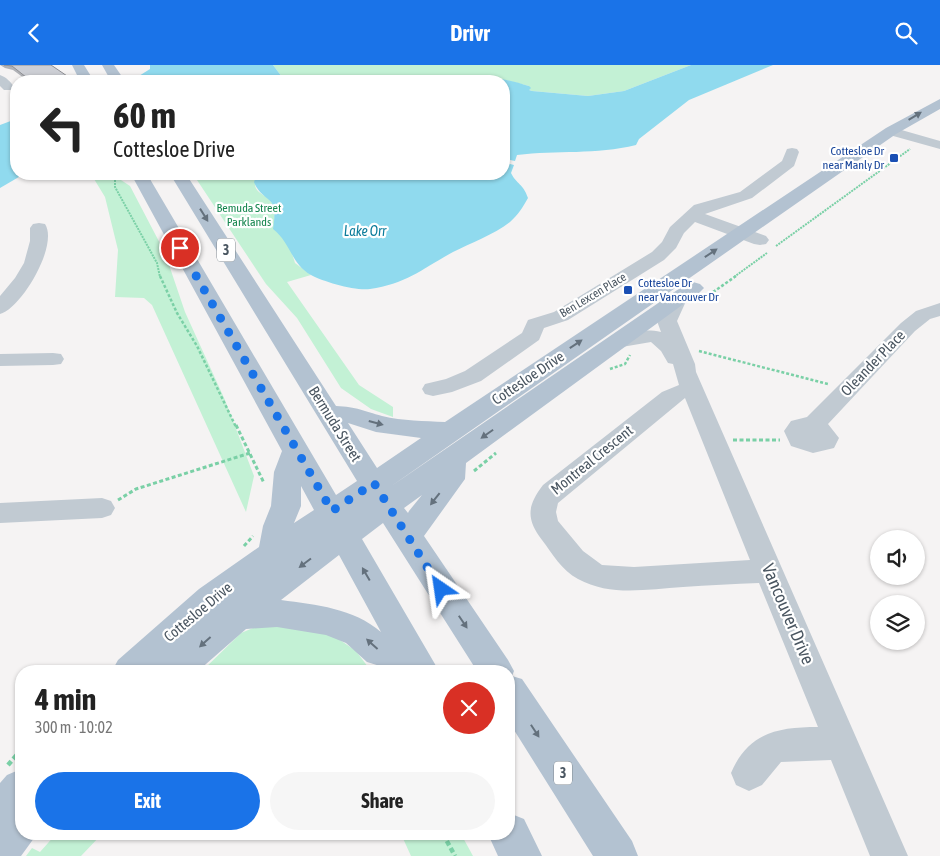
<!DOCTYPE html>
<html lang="en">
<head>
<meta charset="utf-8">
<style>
	:root { --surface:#fff; --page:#f6f6f6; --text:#222; --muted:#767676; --accent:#1a73e8 }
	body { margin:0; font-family:"Asap Condensed",sans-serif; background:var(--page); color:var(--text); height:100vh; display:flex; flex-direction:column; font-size:19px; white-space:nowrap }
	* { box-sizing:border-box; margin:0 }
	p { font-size:16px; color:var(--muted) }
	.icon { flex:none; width:28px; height:28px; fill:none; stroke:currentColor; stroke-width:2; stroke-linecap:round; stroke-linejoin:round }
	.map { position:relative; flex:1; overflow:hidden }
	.panel { position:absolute; left:15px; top:600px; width:500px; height:175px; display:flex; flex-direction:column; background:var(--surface); border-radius:20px; box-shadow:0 1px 4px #0004 }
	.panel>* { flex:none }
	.banner { position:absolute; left:10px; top:10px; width:500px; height:105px; border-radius:20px; box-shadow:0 1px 4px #0004; background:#fff; color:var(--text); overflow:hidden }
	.buttons { position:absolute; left:870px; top:465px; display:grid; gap:10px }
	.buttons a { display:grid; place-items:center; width:55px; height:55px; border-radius:50%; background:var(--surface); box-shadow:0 1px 4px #0004; font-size:25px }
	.pin { position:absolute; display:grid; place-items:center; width:42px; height:42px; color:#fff; margin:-21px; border:2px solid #fff; border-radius:50%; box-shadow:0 1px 5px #0007 }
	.me { position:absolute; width:55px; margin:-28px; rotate:328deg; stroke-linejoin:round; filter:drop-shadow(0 0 4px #0008) }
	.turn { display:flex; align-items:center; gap:18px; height:105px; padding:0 20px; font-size:22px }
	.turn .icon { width:65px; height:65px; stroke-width:2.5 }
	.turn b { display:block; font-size:35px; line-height:42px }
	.round { display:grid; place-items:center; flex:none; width:52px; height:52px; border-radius:26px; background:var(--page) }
	.summary { display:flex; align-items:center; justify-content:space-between; height:85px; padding:0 20px }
	h1 { font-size:30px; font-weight:700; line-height:38px }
	.cta { display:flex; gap:10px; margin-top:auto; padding:10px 20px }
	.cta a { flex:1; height:58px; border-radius:30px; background:var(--accent); color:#fff; font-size:20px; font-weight:700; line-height:58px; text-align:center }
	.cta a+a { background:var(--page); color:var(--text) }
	header { display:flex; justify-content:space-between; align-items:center; height:65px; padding:0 20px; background:var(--accent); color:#fff; font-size:22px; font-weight:700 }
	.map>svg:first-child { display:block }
</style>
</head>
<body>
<header><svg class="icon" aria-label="back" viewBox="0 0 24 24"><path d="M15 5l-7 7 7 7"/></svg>Drivr<svg class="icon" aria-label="search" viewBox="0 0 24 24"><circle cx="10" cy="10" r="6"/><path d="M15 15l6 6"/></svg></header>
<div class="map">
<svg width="940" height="791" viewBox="0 0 940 791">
	<rect width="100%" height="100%" fill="#f5f3f3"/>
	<!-- green -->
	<path fill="#c3f1d5" d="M273,0H691L624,26L588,31L532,26L529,25V21C506,15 487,9 464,16H285Z
		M91,109H112L130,121L165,188L185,247L225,335L254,411L246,447L152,240L144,233L115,232L118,185L105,132Z
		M193,109H257C249,131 267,126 273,140C276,147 274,157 274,164L281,170L290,182L295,198L311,210L287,217L359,320L393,342V352L371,344L341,323L297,253L266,219Z
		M263,559L327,566L356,586L371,606H202L241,568Z
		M56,769H102L81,791H26L32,783L40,787Z
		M401,769H461L473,791H411Z"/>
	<!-- water -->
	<path fill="#90daee" d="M150,0H273L285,16H131L150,4Z
		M691,0H773L689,35L639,74L636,80C596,90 557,85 517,90L515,96L510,95L506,98L514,100L511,108C517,120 523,118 528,133C523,142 518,150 510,157C493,170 471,178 453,187C422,204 406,219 370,224C355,226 324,217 311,210C291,199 291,178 273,164C274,158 275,149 274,143C273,134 259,131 254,117L257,109H504V16H465C487,9 506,14 529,21L531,23L529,25L532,26L588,31L624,26Z
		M16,54V109H24L0,123V60Z"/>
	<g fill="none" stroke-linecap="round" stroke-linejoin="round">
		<!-- path-far3 -->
		<path stroke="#7ad0a6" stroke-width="2" stroke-dasharray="2 1" stroke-linecap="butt" d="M115,109V122L157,198L160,212
			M776,181L910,84
			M734,212L767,188"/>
		<!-- path-far2 -->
		<path stroke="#7ad0a6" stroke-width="2.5" stroke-dasharray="3 2" stroke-linecap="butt" d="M160,211L177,248L197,281L236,362
			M709,230L736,211
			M699,286L828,319
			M610,304L625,299L630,290"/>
		<!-- path-far1 -->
		<path stroke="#7ad0a6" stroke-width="3" stroke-dasharray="4 2.5" stroke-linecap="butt" d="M236,360L264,418
			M733,375H780
			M474,406L496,388
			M118,435L136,424L250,388
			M244,481L253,471"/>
		<!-- path -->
		<path stroke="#7ad0a6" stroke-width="4.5" stroke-dasharray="5 3" stroke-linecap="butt" d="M8,700L21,685
			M443,769L455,791"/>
		<!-- minor -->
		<path fill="#c1cad2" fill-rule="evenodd" d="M0,10C6,12 11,17 14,22L12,25H4L0,21Z
			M891,62L940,76V84L886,69L884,66Z
			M792,83L797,84L799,87L794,101L752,133L705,149L766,171L769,175L766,179L760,180L754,179L695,157L684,168L676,183L664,195L568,255L544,263L539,275L481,316L452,327L433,331L425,329L422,324L425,319L446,314L465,306L522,268L528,255L554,247L652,187L662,177L670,162L694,140L740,127L782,96L787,84Z
			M39,158L45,159C59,180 21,244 0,249V231L15,213L24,198L30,176V163L33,159Z
			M677,228L684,230L687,234L677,256L695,299L696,307L908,791H870L831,695L781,697L762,720L749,726L736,720L731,708C748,668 777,662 818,662L759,518C734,519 708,520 683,522C647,524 611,532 578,514C562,506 552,488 542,475C526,454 527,441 543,420L662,327L679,320L673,299L668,298L661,286L651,277L616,283L609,281L605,277L609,273C627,268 643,263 661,267L657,256L670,230ZM685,333L750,495L634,502L602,500L583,486L558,456L556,447L558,438Z
			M940,238V251L930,254L915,266L828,359L839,373L834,383L813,388L791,381L784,366L791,356L807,352L901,258L916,246Z
			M53,288L61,289L64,294L61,299L53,300L0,301V289Z
			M102,433L111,436L115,443L111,450L102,453L0,458V438Z"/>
		<!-- major -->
		<path fill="#b3c2d1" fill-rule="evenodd" d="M72,0H84L94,16H80Z
			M102,0H114L125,16H111Z
			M940,34V44L896,69L390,422L686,219L693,217L700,219L704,223L700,227L466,398L465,414L424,471L508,595L514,606L512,611L522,614L632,776L638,791H593L509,657V606H477L383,458L362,474L439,606H396L367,597L346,578L326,570L277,562L246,564L198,606H156L158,603L154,606H112L118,595L199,524L259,482L263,461L271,441L274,407L282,386L131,109H147L336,430L357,416L170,109H186L336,341C357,342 364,346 382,351C403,356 424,356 445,357L886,63ZM348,358L376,367L421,373L377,403ZM301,421L314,445L294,458L301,441ZM422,430L409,446L408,448L404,443ZM339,490L381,567C353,543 317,540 281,535Z
			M21,704V769H37L21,791H0V718L7,710Z
			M509,748L524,754L542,791H498L488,769H509Z"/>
	</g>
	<!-- wall -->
	<path fill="#b0b2b7" d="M0,0H51L71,16H28L13,5L5,3Z"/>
	<!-- building -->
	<path fill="#cdcfd5" stroke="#909195" d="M4,0H51L70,13L68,16H31L12,1Z"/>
	<!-- one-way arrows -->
	<defs><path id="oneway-solid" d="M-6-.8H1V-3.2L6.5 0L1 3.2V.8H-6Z" transform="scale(1.25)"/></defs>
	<g fill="#64717d">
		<use href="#oneway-solid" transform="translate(915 51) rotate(-31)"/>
		<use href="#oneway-solid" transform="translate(204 150) rotate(58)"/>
		<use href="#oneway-solid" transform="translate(711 188) rotate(-34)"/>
		<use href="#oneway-solid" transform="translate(576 279) rotate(-34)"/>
		<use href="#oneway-solid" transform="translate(376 358) rotate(15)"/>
		<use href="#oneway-solid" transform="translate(487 369) rotate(145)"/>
		<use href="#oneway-solid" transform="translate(435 434) rotate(128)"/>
		<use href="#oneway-solid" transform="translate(305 498) rotate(143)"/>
		<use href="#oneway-solid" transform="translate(366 509) rotate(-120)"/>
		<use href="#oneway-solid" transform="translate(463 557) rotate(56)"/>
		<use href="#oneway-solid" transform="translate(205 577) rotate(138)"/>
		<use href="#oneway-solid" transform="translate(372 579) rotate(-138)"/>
		<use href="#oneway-solid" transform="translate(535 666) rotate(57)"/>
	</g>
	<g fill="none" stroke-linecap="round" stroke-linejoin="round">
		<!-- route -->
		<path stroke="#1a73e8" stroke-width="9" stroke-dasharray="0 16.2" d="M180,183L332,446L374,418L441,524"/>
	</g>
	<!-- markers -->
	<g fill="#1a4fb4" stroke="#fff" stroke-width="2">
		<rect x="889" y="88" width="10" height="10" rx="2.5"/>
		<rect x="623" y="220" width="10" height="10" rx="2.5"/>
	</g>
	<g text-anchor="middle" stroke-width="4.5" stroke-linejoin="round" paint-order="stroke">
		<!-- far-transit labels -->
		<g font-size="12" fill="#164399" stroke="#fff" text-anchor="end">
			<text x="884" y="90">Cottesloe Dr<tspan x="884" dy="14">near Manly Dr</tspan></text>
			<text x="638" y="222" text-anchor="start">Cottesloe Dr<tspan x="638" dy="14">near Vancouver Dr</tspan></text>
		</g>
		<!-- far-park labels -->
		<g font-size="12" fill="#17864f" stroke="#fff">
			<text x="249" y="147">Bemuda Street<tspan x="249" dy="14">Parklands</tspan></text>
		</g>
		<!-- far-street labels -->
		<g font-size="12" fill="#4a5661" stroke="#fff">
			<text transform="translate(593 230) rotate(-31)" y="4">Ben Lexcen Place</text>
		</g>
		<!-- far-water labels -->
		<g font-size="14" font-style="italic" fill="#0c7c9b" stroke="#fff">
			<text x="365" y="171">Lake Orr</text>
		</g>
		<!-- shield labels -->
		<g fill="#fff" stroke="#808990" stroke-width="1">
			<rect x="217" y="173.5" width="18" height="23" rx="4"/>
			<rect x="554" y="696.5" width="18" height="23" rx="4"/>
		</g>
		<g font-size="14" font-weight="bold" fill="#4a5661">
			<text x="226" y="190">3</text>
			<text x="563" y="713">3</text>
		</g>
		<!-- street labels -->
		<g font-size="15" fill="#4a5661" stroke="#fff">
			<text transform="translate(873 298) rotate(-46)" y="5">Oleander Place</text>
			<text transform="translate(528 313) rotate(-34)" y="5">Cottesloe Drive</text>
			<text transform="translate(335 359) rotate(58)" y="5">Bermuda Street</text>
			<text transform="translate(592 395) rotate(-39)" y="5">Montreal Crescent</text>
			<text transform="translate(198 547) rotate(-40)" y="5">Cottesloe Drive</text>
		</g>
		<!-- near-street labels -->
		<g font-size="18" fill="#4a5661" stroke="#fff">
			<text transform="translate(788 549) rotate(67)" y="6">Vancouver Drive</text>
		</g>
	</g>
</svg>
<div class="buttons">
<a><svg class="icon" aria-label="sound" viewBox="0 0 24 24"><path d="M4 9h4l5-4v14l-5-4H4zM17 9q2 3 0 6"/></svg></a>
<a><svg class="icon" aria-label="layers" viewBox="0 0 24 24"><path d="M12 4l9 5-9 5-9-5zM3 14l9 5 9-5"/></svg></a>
</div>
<div class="pin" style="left:180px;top:183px;background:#d93025"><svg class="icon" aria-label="arrive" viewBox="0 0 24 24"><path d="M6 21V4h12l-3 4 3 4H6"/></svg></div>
<svg class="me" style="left:441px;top:524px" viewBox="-20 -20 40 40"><path d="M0-17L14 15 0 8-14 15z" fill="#1a73e8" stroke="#fff" stroke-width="4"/></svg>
<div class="banner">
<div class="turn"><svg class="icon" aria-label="left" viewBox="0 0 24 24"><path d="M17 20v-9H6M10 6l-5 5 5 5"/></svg><div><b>60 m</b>Cottesloe Drive</div></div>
</div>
<section class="panel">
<div class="summary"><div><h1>4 min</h1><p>300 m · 10:02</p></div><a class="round" style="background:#d93025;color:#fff"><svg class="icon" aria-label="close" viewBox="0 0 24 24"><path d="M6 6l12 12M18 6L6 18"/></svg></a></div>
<div class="cta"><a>Exit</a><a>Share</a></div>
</section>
</div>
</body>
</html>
